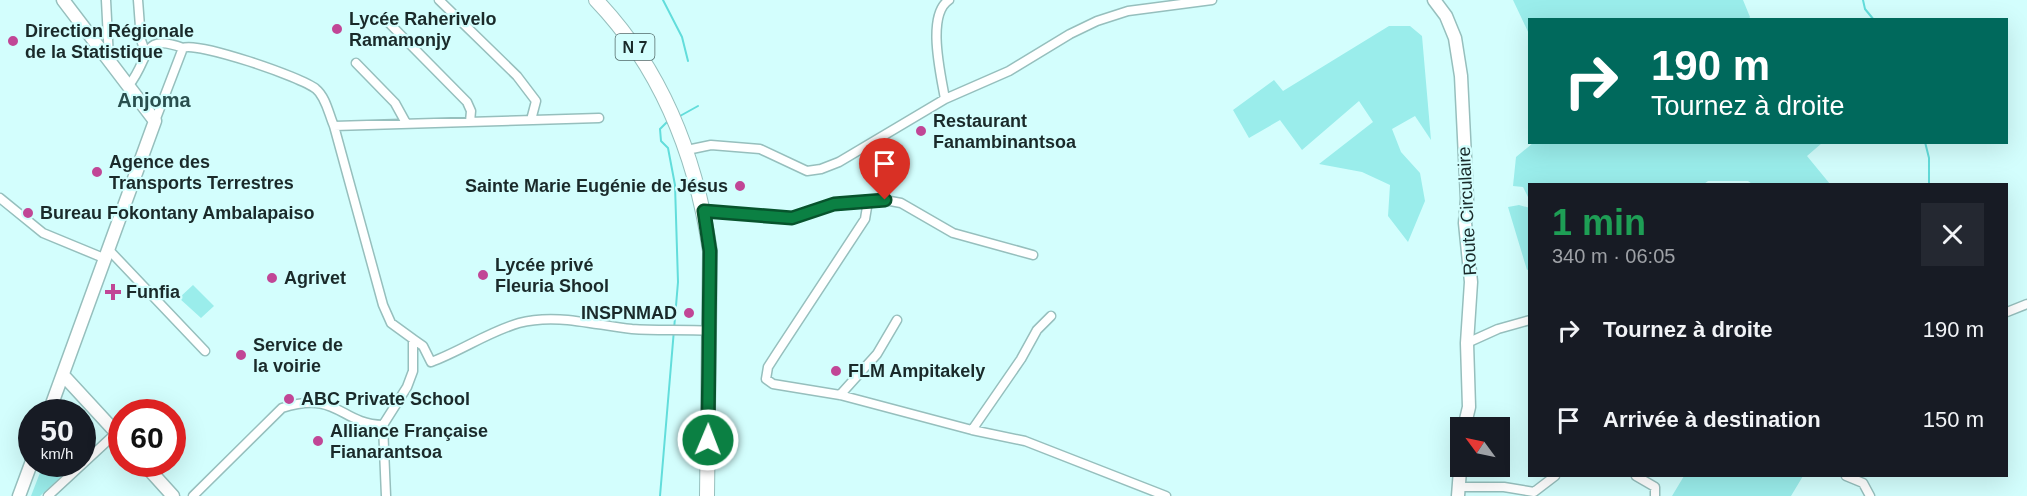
<!DOCTYPE html>
<html lang="fr">
<head>
<meta charset="utf-8">
<style>
	:root { --surface:#171b24; --page:#242831; --text:#f1f3f6; --muted:#9ea1a6 }
	body { margin:0; font-family:Arial,sans-serif; background:var(--page); color:var(--text); height:100vh; display:flex; flex-direction:column; font-size:22px; white-space:nowrap }
	* { box-sizing:border-box; margin:0 }
	p { font-size:20px; color:var(--muted) }
	.icon { flex:none; width:33px; height:33px; fill:none; stroke:currentColor; stroke-width:2; stroke-linecap:round; stroke-linejoin:round }
	.map { position:relative; flex:1; overflow:hidden }
	.details { position:absolute; left:1528px; top:183px; width:480px; height:294px; display:flex; flex-direction:column; background:var(--surface); border-radius:0px; box-shadow:0 6px 24px #0002 }
	.details>* { flex:none }
	.top-card { position:absolute; left:1528px; top:18px; width:480px; height:126px; border-radius:0px; box-shadow:0 6px 24px #0002; background:#00695c; color:#fff; overflow:hidden }
	.needle { width:39px; rotate:303deg }
	.controls { position:absolute; left:1450px; top:417px; display:grid; gap:12px }
	.controls a { display:grid; place-items:center; width:60px; height:60px; border-radius:0px; background:var(--surface); box-shadow:0 6px 24px #0002; font-size:30px }
	.speed { position:absolute; left:18px; top:399px; display:flex; gap:12px; font-size:30px; font-weight:700; text-align:center }
	.speed>* { display:grid; place-content:center; width:78px; height:78px; border-radius:50%; background:var(--surface); box-shadow:0 6px 24px #0002; line-height:1 }
	.speed small { font-size:15px; font-weight:400 }
	.speed .limit { border:9px solid #d22; background:#fff; color:#111 }
	.pin { position:absolute; display:grid; place-items:center; width:51px; height:51px; color:#fff; margin:-62px -26px; border-radius:50% 50% 50% 0; rotate:-45deg; box-shadow:0 0 6px #0007 }
	.pin .icon { rotate:45deg }
	.me { position:absolute; width:66px; margin:-33px; rotate:1deg; stroke-linejoin:round; filter:drop-shadow(0 0 4px #0008) }
	.turn { display:flex; align-items:center; gap:21px; height:126px; padding:0 24px; font-size:27px }
	.turn .icon { width:78px; height:78px; stroke-width:2.5 }
	.turn b { display:block; font-size:42px; line-height:51px }
	.round { display:grid; place-items:center; flex:none; width:63px; height:63px; border-radius:0px; background:var(--page) }
	.headline { display:flex; align-items:center; justify-content:space-between; height:102px; padding:0 24px }
	h1 { font-size:36px; font-weight:600; line-height:45px; color:#1e9e55 }
	ul { padding:0; list-style:none }
	li { display:flex; align-items:center; gap:18px; height:90px; padding:0 24px }
	li div { flex:1 }
	li b { display:block; font-size:22px }
	li em { font-style:normal }
	.map>svg:first-child { display:block }
</style>
</head>
<body>
<div class="map">
<svg width="2027" height="496" viewBox="0 0 2027 496">
	<rect width="100%" height="100%" fill="#d3fefd"/>
	<!-- green -->
	<path fill="#9aedeb" d="M1513,0H1743L1750,17L1748,20H1530V36Z
		M1389,26H1410L1422,36L1431,140L1415,116L1392,129L1401,152L1420,173L1425,201L1408,242L1388,216L1390,185L1362,172L1319,164L1373,122L1359,101L1302,150L1280,120L1249,138L1233,110L1274,80L1283,91Z
		M1533,143H1822L1807,156L1830,184H1752L1748,181H1708L1704,184H1530V201L1523,187L1513,186L1516,157Z
		M1519,205L1530,208V269L1527,270L1508,207Z
		M193,285L214,306L201,318L179,298Z
		M43,465L65,473L40,496H31Z
		M1684,476H1803L1791,496H1672Z"/>
	<g fill="none" stroke-linecap="round" stroke-linejoin="round">
		<!-- stream -->
		<path stroke="#62dddb" stroke-width="2" d="M663,0L682,37L688,61
			M1863,0L1865,9L1874,20
			M680,116L698,106
			M1925,142L1929,158V184
			M660,496L678,282L675,185L668,148L661,141L660,129L668,121"/>
		<!-- street casing -->
		<g stroke="#96bfbd" stroke-width="11">
			<path id="street" d="M106,0L109,59
				M138,0L141,40L146,54
				M439,0L517,76L536,101L531,120
				M389,23L467,102L471,111L470,122
				M183,48C196,41 302,77 316,89C326,97 329,115 334,126L383,305L391,323L413,339V371L407,387L383,425L386,496
				M356,63L395,103L406,123
				M129,85C151,58 140,32 183,48L155,121
				M945,99C941,75 926,15 949,0
				M334,126L599,118
				M687,150L711,145L760,149L807,171L821,169L839,162L945,99L1009,71L1070,34L1097,21L1128,11L1212,0
				M0,198L43,233L106,259
				M861,201L867,207L865,219L777,353L768,367L766,379L773,384L840,395L972,430L1025,441L1166,496
				M704,211L792,218L834,204L885,200L901,203L953,233L1033,255
				M109,250L205,351
				M2007,312L2027,304
				M413,339L423,346L431,362C461,351 488,332 519,323C556,313 594,325 632,329C658,331 684,329 710,331
				M1467,343L1498,329L1530,320
				M840,395L877,354L897,320
				M972,430L1021,359L1037,330L1051,316
				M1636,476L1655,487V496
				M1846,476L1863,483L1870,496
				M1459,487H1504L1534,492L1555,476
				M48,496L116,433
				M193,496L282,408C339,390 339,424 383,425"/>
		</g>
		<!-- secondary casing -->
		<g stroke="#96bfbd" stroke-width="15">
			<path id="secondary" d="M1434,0L1446,16L1455,38L1461,76L1467,199L1465,223L1471,282L1467,343L1469,407L1464,428
				M63,375L122,439
				M49,412L155,121L63,0
				M144,464L173,496
				M19,496L32,461
				M1458,496L1461,457"/>
		</g>
		<!-- primary casing -->
		<g stroke="#96bfbd" stroke-width="16">
			<path id="primary" d="M596,0C662,69 696,157 710,251L707,496"/>
		</g>
		<!-- street -->
		<use href="#street" stroke="#fff" stroke-width="8"/>
		<!-- secondary -->
		<use href="#secondary" stroke="#fff" stroke-width="12"/>
		<!-- primary -->
		<use href="#primary" stroke="#fff" stroke-width="14"/>
	</g>
	<g fill="none" stroke-linecap="round" stroke-linejoin="round">
		<!-- route casing -->
		<g stroke="#07532c" stroke-width="15">
			<path id="route" d="M708,440L710,251L704,211L792,218L834,204L885,200"/>
		</g>
		<!-- route -->
		<use href="#route" stroke="#0b8043" stroke-width="10"/>
	</g>
	<!-- markers -->
	<g fill="#c14696" stroke="#d3fefd" stroke-width="2">
		<circle cx="337" cy="29" r="6"/>
		<circle cx="13" cy="41" r="6"/>
		<circle cx="921" cy="131" r="6"/>
		<circle cx="97" cy="172" r="6"/>
		<circle cx="740" cy="186" r="6"/>
		<circle cx="28" cy="213" r="6"/>
		<circle cx="483" cy="275" r="6"/>
		<circle cx="272" cy="278" r="6"/>
		<path d="M110 283h6v6h6v6h-6v6h-6v-6h-6v-6h6z"/>
		<circle cx="689" cy="313" r="6"/>
		<circle cx="241" cy="355" r="6"/>
		<circle cx="836" cy="371" r="6"/>
		<circle cx="289" cy="399" r="6"/>
		<circle cx="318" cy="441" r="6"/>
	</g>
	<g text-anchor="middle" stroke-width="4.5" stroke-linejoin="round" paint-order="stroke">
		<!-- shield labels -->
		<rect fill="#d3fefd" stroke="#526a69" stroke-width="1.5" x="615.5" y="34" width="39" height="26" rx="4.5"/>
		<g font-size="16" font-weight="bold" fill="#1a2a2a">
			<text x="635" y="53">N 7</text>
		</g>
		<!-- poi labels -->
		<g font-size="18" font-weight="bold" fill="#1a2a2a" stroke="#d3fefd" text-anchor="start">
			<text x="349" y="25">Lycée Raherivelo<tspan x="349" dy="21">Ramamonjy</tspan></text>
			<text x="25" y="37">Direction Régionale<tspan x="25" dy="21">de la Statistique</tspan></text>
			<text x="933" y="127">Restaurant<tspan x="933" dy="21">Fanambinantsoa</tspan></text>
			<text x="109" y="168">Agence des<tspan x="109" dy="21">Transports Terrestres</tspan></text>
			<text x="728" y="192" text-anchor="end">Sainte Marie Eugénie de Jésus</text>
			<text x="40" y="219">Bureau Fokontany Ambalapaiso</text>
			<text x="495" y="271">Lycée privé<tspan x="495" dy="21">Fleuria Shool</tspan></text>
			<text x="284" y="284">Agrivet</text>
			<text x="126" y="298">Funfia</text>
			<text x="677" y="319" text-anchor="end">INSPNMAD</text>
			<text x="253" y="351">Service de<tspan x="253" dy="21">la voirie</tspan></text>
			<text x="848" y="377">FLM Ampitakely</text>
			<text x="301" y="405">ABC Private School</text>
			<text x="330" y="437">Alliance Française<tspan x="330" dy="21">Fianarantsoa</tspan></text>
		</g>
		<!-- street labels -->
		<g font-size="18" fill="#1a2a2a" stroke="#d3fefd">
			<text transform="translate(1467 211) rotate(-93)" y="6">Route Circulaire</text>
		</g>
		<!-- neighbourhood labels -->
		<g font-size="20" font-weight="bold" fill="#294f4e" stroke="#d3fefd">
			<text x="154" y="107">Anjoma</text>
		</g>
	</g>
</svg>
<div class="controls">
<a><svg class="needle" viewBox="-14 -14 28 28"><path d="M0-13l5 13h-10z" fill="#e53935"/><path d="M0 13l5-13h-10z" fill="#9ea1a6"/></svg></a>
</div>
<div class="speed"><div>50<small>km/h</small></div><div class="limit">60</div></div>
<div class="pin" style="left:885px;top:200px;background:#d93025"><svg class="icon" aria-label="arrive" viewBox="0 0 24 24"><path d="M6 21V4h12l-3 4 3 4H6"/></svg></div>
<svg class="me" style="left:708px;top:440px" viewBox="-20 -20 40 40"><circle r="17" fill="#0b8043" stroke="#fff" stroke-width="3"/><path d="M0-11L8 9 0 5-8 9z" fill="#fff"/></svg>
<div class="top-card">
<div class="turn"><svg class="icon" aria-label="right" viewBox="0 0 24 24"><path d="M7 20v-9h11M14 6l5 5-5 5"/></svg><div><b>190 m</b>Tournez à droite</div></div>
</div>
<section class="details">
<div class="headline"><div><h1>1 min</h1><p>340 m · 06:05</p></div><a class="round"><svg class="icon" aria-label="close" viewBox="0 0 24 24"><path d="M6 6l12 12M18 6L6 18"/></svg></a></div>
<ul>
<li><svg class="icon" aria-label="right" viewBox="0 0 24 24"><path d="M7 20v-9h11M14 6l5 5-5 5"/></svg><div><b>Tournez à droite</b></div><em>190 m</em></li>
<li><svg class="icon" aria-label="arrive" viewBox="0 0 24 24"><path d="M6 21V4h12l-3 4 3 4H6"/></svg><div><b>Arrivée à destination</b></div><em>150 m</em></li>
</ul>
</section>
</div>
</body>
</html>
